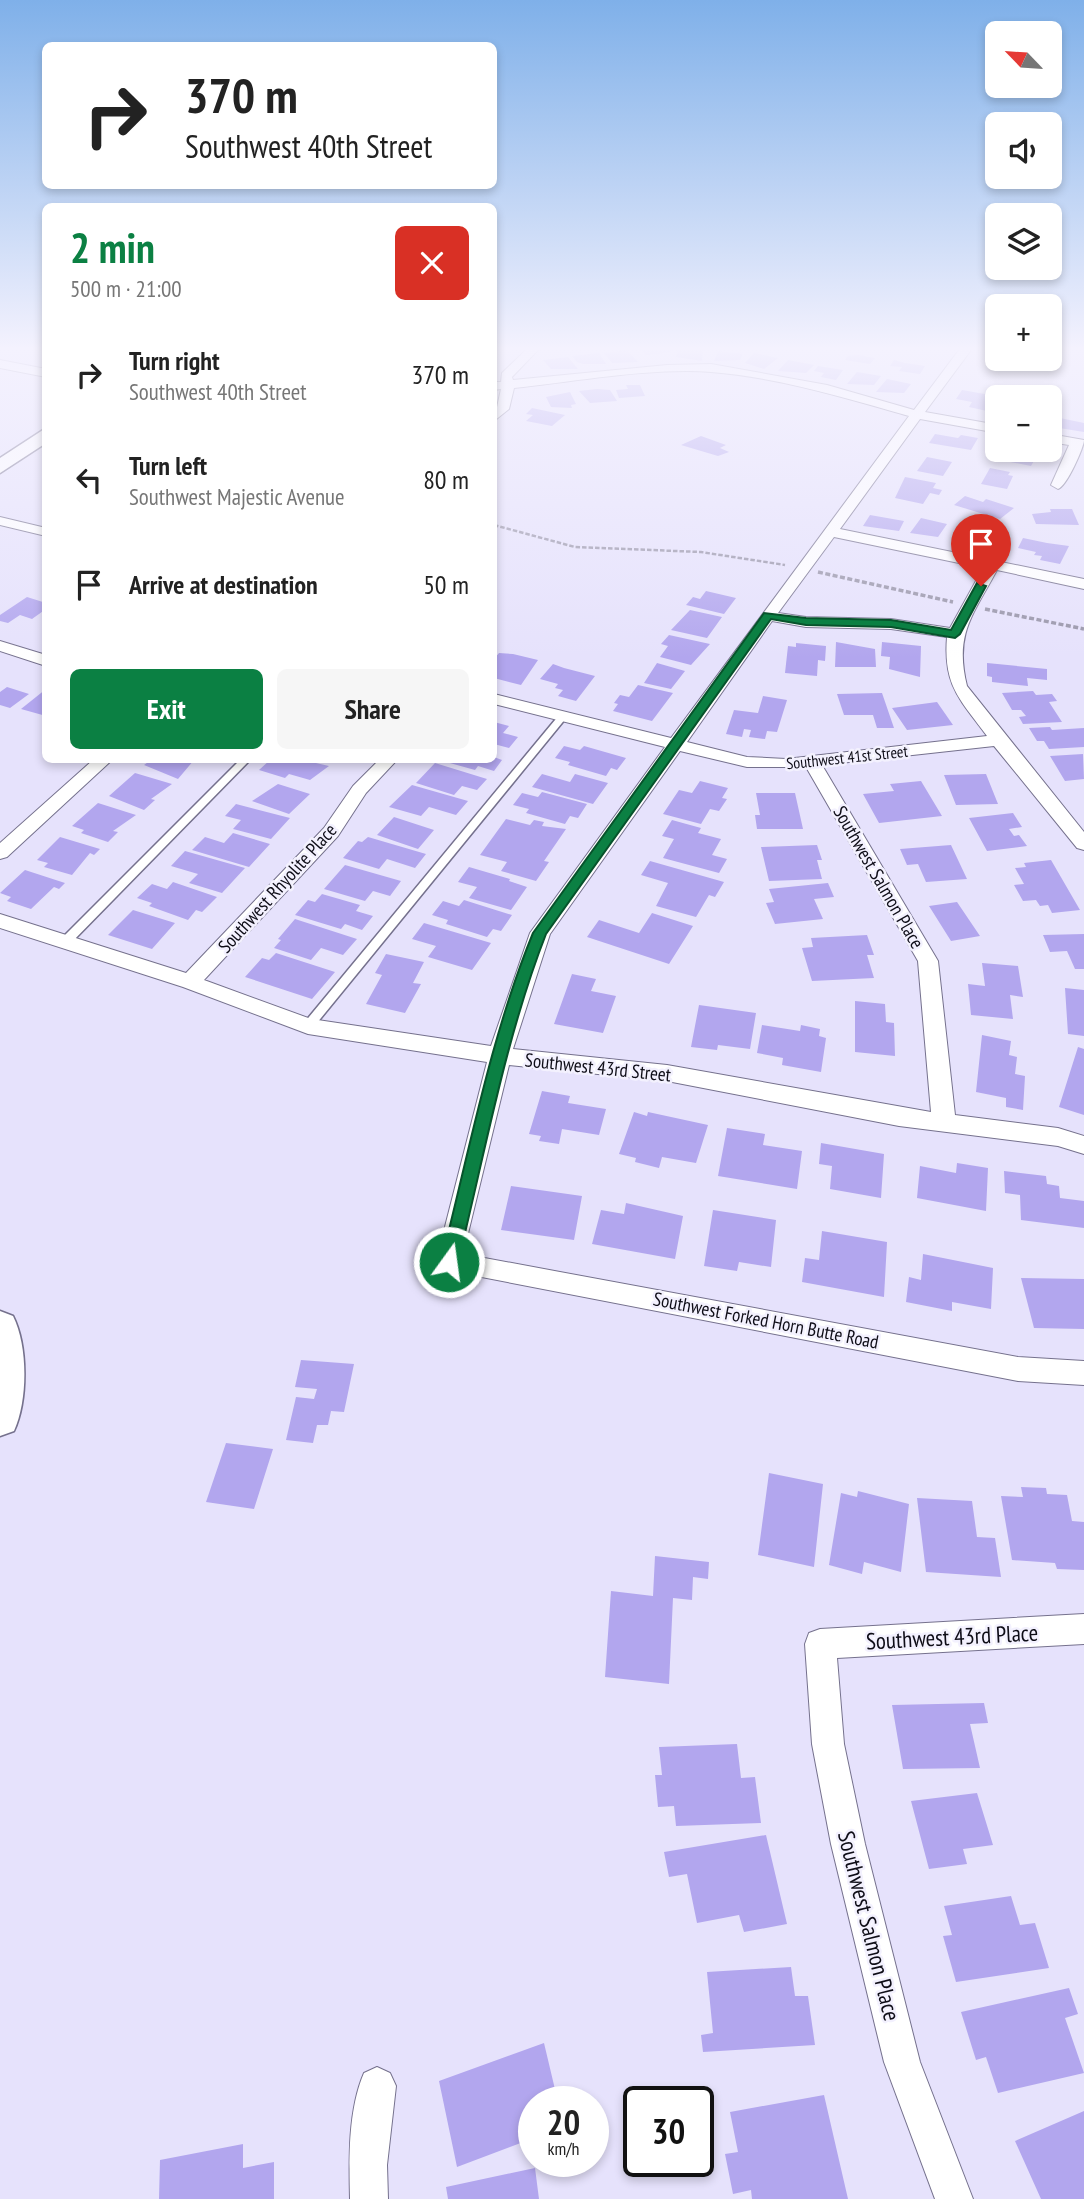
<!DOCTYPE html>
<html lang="en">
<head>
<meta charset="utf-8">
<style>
	:root { --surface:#fff; --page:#f6f6f6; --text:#222; --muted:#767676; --accent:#0b8043 }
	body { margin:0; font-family:"PT Sans Narrow",sans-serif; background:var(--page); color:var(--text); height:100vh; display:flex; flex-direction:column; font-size:26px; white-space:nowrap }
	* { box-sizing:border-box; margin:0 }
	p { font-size:23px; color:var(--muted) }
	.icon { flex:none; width:38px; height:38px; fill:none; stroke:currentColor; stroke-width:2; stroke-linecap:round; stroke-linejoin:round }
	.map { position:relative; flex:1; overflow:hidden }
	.details { position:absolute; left:42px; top:203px; width:455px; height:560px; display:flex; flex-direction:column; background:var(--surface); border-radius:10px; box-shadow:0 4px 10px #0003 }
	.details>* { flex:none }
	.hud { position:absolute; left:42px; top:42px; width:455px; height:147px; border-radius:10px; box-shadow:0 4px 10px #0003; background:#fff; color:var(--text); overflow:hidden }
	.needle { width:46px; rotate:295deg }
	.controls { position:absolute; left:985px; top:21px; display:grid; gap:14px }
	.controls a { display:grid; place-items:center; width:77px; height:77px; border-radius:10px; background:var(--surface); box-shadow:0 4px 10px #0003; font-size:35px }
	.speed { position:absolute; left:518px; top:2086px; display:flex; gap:14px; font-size:35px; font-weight:700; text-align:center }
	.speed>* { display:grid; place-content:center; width:91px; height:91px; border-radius:50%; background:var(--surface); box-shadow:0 4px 10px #0003; line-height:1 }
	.speed small { font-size:18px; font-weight:400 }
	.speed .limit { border:4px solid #111; border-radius:10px; background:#fff; color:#111 }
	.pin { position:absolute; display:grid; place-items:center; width:60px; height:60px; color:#fff; margin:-72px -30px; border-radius:50% 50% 50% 0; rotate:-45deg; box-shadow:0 0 7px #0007 }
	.pin .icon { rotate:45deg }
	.me { position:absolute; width:77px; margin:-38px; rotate:14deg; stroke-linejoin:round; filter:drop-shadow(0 0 5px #0008) }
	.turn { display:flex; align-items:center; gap:24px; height:147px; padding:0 28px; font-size:32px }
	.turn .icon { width:91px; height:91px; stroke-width:2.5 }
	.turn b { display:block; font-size:49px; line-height:60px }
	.round { display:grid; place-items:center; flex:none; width:74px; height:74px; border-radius:10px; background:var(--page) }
	.head { display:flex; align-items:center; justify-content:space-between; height:119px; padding:0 28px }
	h1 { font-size:42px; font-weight:700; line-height:52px; color:var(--accent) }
	.button { display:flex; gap:14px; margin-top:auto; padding:14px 28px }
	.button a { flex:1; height:80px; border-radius:10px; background:var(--accent); color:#fff; font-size:28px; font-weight:700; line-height:80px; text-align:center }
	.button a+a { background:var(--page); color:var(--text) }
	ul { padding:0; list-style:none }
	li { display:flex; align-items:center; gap:21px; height:105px; padding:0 28px }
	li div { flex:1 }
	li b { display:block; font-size:26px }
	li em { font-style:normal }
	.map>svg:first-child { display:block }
</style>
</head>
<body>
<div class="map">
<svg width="1084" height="2199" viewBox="0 0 1084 2199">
	<rect width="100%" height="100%" fill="#e6e2fc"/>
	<!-- building -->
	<path fill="#b2a6ee" d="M627,350L638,362L612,363L604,353Z
		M641,350H670L672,352L646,355Z
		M678,350H703L702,361L676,357Z
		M718,351L743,354L740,360L714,361Z
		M599,353L606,364H583L577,362L572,356Z
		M754,353L778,358L764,369L745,363Z
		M858,355L875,358L870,364L845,360L848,356Z
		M568,357L578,369H551L543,360Z
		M788,360L814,365L806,373L778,371Z
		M894,360L905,363L925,366L920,374L899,371L902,367L890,366Z
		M818,366L843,370L836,380L821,377L824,373L814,371Z
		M857,372L881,376L874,385L847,384Z
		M887,379L911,384L904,393L876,392Z
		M626,385H640L645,396L619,398L616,390L628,389Z
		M597,389L610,390L617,401L590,403L579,391Z
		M962,390L996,396L987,411L969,407L972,402L956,399Z
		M570,392L576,404L571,405L572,408L551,407L546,397Z
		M532,408L565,415L552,426L526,421L533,415L526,414Z
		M1060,418L1084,423V432L1053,427Z
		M935,434L958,438L961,435L978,438L971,450L929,443Z
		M701,436L726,445L720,448L729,452L718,456L681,445Z
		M1010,450H1040L1031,458L1035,459L1031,466L1000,460Z
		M927,457L952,462L943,476L917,471Z
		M990,468L1010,472L1008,475L1013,476L1007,489L981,484Z
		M905,477L936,483L933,488L942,490L939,495L930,493L923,504L895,498Z
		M965,496L983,502L986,499L1014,508L1000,519L954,505Z
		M1050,509H1072L1079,525L1036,524L1032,514L1051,512Z
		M870,515L904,521L899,531L863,526Z
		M921,518L947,524L938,537L910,533Z
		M972,529L999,534L993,547L964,544Z
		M1023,538L1047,543L1069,546L1060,564L1040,560L1042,556L1034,555L1036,552L1018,548Z
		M706,591L736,598L724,614L686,605L693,597L700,599Z
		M27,597L46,603V609L32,619L20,615L8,623L0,621V615Z
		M690,610L722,617L707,638L671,630Z
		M669,635L710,644L691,665L660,657L668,646L661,644Z
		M836,642L875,649L876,667H835Z
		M882,642L921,646L920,677L889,669L890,657L881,656Z
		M796,643L826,646L825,661L818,660L817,676L785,673L788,646L796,647Z
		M499,653L513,654L538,660L521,685L494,678V659Z
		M657,663L685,671L671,689L644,683Z
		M987,663L1047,669V680L1027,678L1028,686L992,682V677L987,676Z
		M553,664L564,668L595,676L576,701L558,696L563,690L555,688L558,684L540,679Z
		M638,685L673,693L652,721L613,711L618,704L614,703L620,695L629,697Z
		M7,687L29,694L10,708L0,705V692Z
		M46,689V716L21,709Z
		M1033,691L1036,695L1052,694L1057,701L1049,702L1062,722L1023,724L1019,717L1026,716L1021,710H1012L1002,693Z
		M882,693L894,728H877L873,715H844L837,694Z
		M763,696L787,700L777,732L767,731L765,739L749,737L751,730L744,729L742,737L726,734L734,710L758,713Z
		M937,702L953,725L907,730L892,708Z
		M494,722L509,726L503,733L518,737L509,748L494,744Z
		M1050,727L1052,730L1084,728V747L1049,749L1044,741H1037L1029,728Z
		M564,746L580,750L584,746L626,758L617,770L611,768L606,776L568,765L570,762L555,758Z
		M1083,754L1084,779L1065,781L1050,756Z
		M494,757L502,760L494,771L478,766L475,770L439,760Z
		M151,760H194L178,779L144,765Z
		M270,760H303L329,766L310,780L289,774L285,778L259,770Z
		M435,763L487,779L477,790L462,786L454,795L416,783Z
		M135,773L172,784L151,799L155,800L144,810L109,796Z
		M542,774L570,782L575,774L608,783L593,804L532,787Z
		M986,774L998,804L956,805L944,775Z
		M700,781L728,788L722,798L727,799L719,811L710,809L701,824L663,814L679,790L692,793Z
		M921,781L942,816L879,823L863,794L894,791L890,784Z
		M278,784L310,794L289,814L252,801Z
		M412,785L468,801L456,815L429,807L421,816L389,807Z
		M542,792L587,804L578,818L570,816L565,824L526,813L529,809L513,805L522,793L538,797Z
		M756,793H795L803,829H757L755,815H760Z
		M98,803L136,815L113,831L118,832L108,842L81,833L84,830L72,826Z
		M236,804L290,818L271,839L233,829L241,820L225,816Z
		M1013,813L1022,827L1009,829L1014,836L1019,835L1027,846L987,851L969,818Z
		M394,817L434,830L418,849L377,835Z
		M506,819L530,825L534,820L544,822L542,826L566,829L544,861L549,862L536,881L501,871L507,862L480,855Z
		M672,820L701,828L698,833L721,839L712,855L727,859L719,873L663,858L674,839L662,836Z
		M233,833L270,844L249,867L192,850L205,837L224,843Z
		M60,837L100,849L94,855L90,853L72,875L44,867L48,863L37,860Z
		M368,837L426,854L415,868L387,859L379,869L343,858L358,841L362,842Z
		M817,845L822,860H817L822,879L769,881L761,847Z
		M951,845L967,879L926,882L918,864L907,865L900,849Z
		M185,851L245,868L222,893L189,883L198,874L171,866Z
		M1051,860L1080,910L1052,913L1048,905L1040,906L1036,900L1023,901L1014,885L1024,884L1015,868L1026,867L1024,863Z
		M650,861L724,882L715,897L709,895L696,917L656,906L668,883L641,875Z
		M345,865L401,881L390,896L373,891L365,901L324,889Z
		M469,867L510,879L509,881L527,887L511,910L469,898L477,887L458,882Z
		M25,870L65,883L59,889L54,887L31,909L7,901L11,897L0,893Z
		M173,882L217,897L202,912L196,910L188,920L149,906L152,903L137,898L152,884L167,889Z
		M828,883L834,897L814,899L823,919L775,924L766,903L774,902L769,889Z
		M322,894L360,905L356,911L373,916L362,930L345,924L341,929L295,915L308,900L315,902Z
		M464,900L512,915L501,931L493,929L487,937L446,924L448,920L432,915L443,901L459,906Z
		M957,902L980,936L951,941L929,906Z
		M133,910L175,923L152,949L108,935Z
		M652,913L693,926L669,964L587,937L599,920L639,933Z
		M295,919L357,939L343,955L321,948L311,960L274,948L281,940L278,939Z
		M424,923L491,943L472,970L428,957L436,946L412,939Z
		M1084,934V969H1075L1067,951L1050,952L1043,935Z
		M867,935L874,955H867L874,978L812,981L802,948L813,947L811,938Z
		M276,953L335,972L312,999L245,977L262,958L269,960Z
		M386,954L424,962L413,983L421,984L405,1013L366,1004L382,975L375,973Z
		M982,963L1018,966L1023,997L1010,995L1013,1019L971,1015L968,984L985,986Z
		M572,974L596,979L591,991L616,996L603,1033L554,1024Z
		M1065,988L1084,990V1036L1068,1034Z
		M855,1001L885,1004L886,1022L894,1023L895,1056L855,1052Z
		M699,1005L756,1013L750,1049L718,1045L717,1050L691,1047Z
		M762,1025L800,1031L801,1025L820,1029L819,1036L826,1038L821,1072L782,1065L783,1058L757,1053Z
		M982,1035L1011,1041L1009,1055L1017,1057L1015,1074L1025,1076L1023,1110L1006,1107V1098L976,1092Z
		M1078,1047L1084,1049V1115L1059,1107Z
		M542,1091L570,1096L568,1103L606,1109L599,1135L562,1129L559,1144L539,1141L541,1136L529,1134Z
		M634,1112L647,1116L648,1112L708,1125L696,1163L662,1157L659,1168L635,1162L636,1158L619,1154Z
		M727,1128L765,1134L763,1145L802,1151L797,1189L718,1176Z
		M821,1143L884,1154L881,1198L830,1189L832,1166L819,1164Z
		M957,1163L988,1168L986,1211L917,1198L920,1166L956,1173Z
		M1004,1171L1046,1176L1047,1184L1059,1186L1060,1198L1084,1201V1228L1021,1220L1020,1195L1005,1193Z
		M511,1186L582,1196L574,1240L501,1230Z
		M626,1203L683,1216L675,1259L592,1244L601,1210L624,1214Z
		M713,1210L776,1220L771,1267L739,1262L737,1271L704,1266Z
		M822,1231L887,1242L884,1297L802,1282L805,1258L819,1260Z
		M923,1254L993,1268L991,1309L952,1302V1311L906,1302L909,1277L921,1280Z
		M1021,1278L1084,1279V1329L1034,1328Z
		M301,1360L354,1364L344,1412L331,1411L328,1425H317L313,1443L286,1440L296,1397L314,1399L317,1389L295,1387Z
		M226,1443L273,1449L254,1509L206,1502Z
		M769,1473L823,1484L814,1567L758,1555Z
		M1021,1487L1046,1488L1047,1494L1067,1495L1072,1521L1084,1522V1570L1057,1569L1055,1563L1012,1560L1001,1496L1023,1497Z
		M858,1491L909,1504L901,1572L864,1562L862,1574L829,1565L841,1493L857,1497Z
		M917,1498L972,1501L977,1537L995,1538L1001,1577L926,1572Z
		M655,1556L709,1562L708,1579L693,1577L692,1600L673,1598L669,1684L605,1677L611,1591L653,1596Z
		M984,1703L988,1723L970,1724L980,1768L903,1769L892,1705Z
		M737,1744L741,1778L755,1777L761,1823L676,1826L674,1806L658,1807L655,1775H662L659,1747Z
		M977,1793L993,1845L963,1849L967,1864L929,1869L911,1801Z
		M766,1835L787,1924L744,1932L739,1915L697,1923L687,1874L669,1877L664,1852Z
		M1011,1896L1020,1925L1035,1923L1049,1968L956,1982L943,1936L952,1935L944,1906Z
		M791,1967L795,1996H808L815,2045L703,2052L701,2035L713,2033L707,1972Z
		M1069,1988L1078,2014L1065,2018L1084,2073L998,2093L986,2057L976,2060L961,2012Z
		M544,2043L558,2102H534V2138L457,2167L439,2081Z
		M824,2095L848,2199H752L751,2190L733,2194L725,2154L738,2152L730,2112Z
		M1084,2111V2199H1041L1015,2141Z
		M243,2144V2168L274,2162V2199H159L160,2160Z
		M535,2168L539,2199H448L446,2187Z"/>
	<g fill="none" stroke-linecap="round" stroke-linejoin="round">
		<!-- lane casing -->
		<g stroke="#75718d" stroke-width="3">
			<path id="lane" d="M563,713L566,714V718L312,1029H304L302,1026L304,1023L560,714Z
				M240,760H250L69,945H61L59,942L61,939Z"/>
		</g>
		<!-- street casing -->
		<g stroke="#75718d" stroke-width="2">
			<path id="street" d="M526,350H538L512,377L513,380L667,365L711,364L827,385L914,410L959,350H971L925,412L998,425V433L920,419L840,529L1084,579V589L997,570C973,615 954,634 967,686L1084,832V850L1077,848L994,746L822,765L938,961L955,1115L1058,1128L1084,1136V1154L1058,1146L899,1126L667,1081L509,1065L463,1254L1018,1357L1084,1361V1385L1018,1381L440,1269L436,1262L487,1062L308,1034L183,987L0,928V914L186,973L324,828L353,786L379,760H397L366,793L338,836L204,980L311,1019L491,1046L530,933L665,747L494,704V694L671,738L909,416C846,398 777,377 711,372C653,367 573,382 514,388L509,409L494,421L501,389L494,390V382H501L502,373ZM834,537L983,568L950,628L891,619L806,617L778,613ZM772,621L806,627L891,629L947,637C943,686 960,699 987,736L786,759L747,757L687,742ZM680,751L747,767H806L918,961L931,1112L667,1065L513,1049L550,934Z
				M0,360L46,369V377L0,368Z
				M1050,434L1084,440C1084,447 1067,486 1058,489L1051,485L1069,445L1050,442Z
				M0,517L46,528V536L0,525Z
				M0,641L46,655V666L0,651Z
				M93,760H112L7,857L0,859V843Z
				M1084,1614V1644L837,1658L844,1744L865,1844L920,2062L973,2199H935L884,2062L831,1844L812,1744L805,1644L809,1633L820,1629Z
				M377,2067L390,2073L396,2086L387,2165L388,2199H350C349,2159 348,2110 364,2073Z"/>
		</g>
		<!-- secondary casing -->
		<g stroke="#75718d" stroke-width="3">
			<path id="secondary" d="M46,428V443L0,473V458Z
				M0,1311L13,1316C28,1346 28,1400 14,1431L0,1436Z"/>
		</g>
		<!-- path-far1 -->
		<path stroke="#9895a9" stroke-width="2.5" stroke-dasharray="4.5 2" stroke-linecap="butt" d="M494,525L575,547L701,552L785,565"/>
		<!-- path -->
		<path stroke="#9895a9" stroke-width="3.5" stroke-dasharray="5 2.5" stroke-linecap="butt" d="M818,572L953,602
			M985,609L1084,629"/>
		<!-- lane -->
		<use href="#lane" fill="#fff" fill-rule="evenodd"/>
		<!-- street -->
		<use href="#street" fill="#fff" fill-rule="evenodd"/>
		<!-- secondary -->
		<use href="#secondary" fill="#fff" fill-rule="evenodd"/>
	</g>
	<!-- sky -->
	<linearGradient id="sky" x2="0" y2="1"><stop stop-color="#7fb0e9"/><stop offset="0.53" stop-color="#f4f2fe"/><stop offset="1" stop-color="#f4f2fe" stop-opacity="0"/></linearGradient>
	<rect width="1084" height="658" fill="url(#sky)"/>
	<!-- route -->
	<path fill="#0b8043" stroke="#07532c" stroke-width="2" d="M977,583L986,586L960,634L955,638L891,627L806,625L771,619L546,934C505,1039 485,1153 458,1262L449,1269L443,1267L441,1262C469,1153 490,1038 533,933L764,613L806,618L891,620L951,630Z"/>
	<g text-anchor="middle" stroke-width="5" stroke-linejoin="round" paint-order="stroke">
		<!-- far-street labels -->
		<g font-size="16" fill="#0e0d17" stroke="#f3f1fe">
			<text transform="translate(847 757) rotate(-6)" y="6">Southwest 41st Street</text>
		</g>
		<!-- street labels -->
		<g font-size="19" fill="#0e0d17" stroke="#f3f1fe">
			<text transform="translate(879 877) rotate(60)" y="7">Southwest Salmon Place</text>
			<text transform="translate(277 888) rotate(-48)" y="7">Southwest Rhyolite Place</text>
			<text transform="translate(598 1067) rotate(6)" y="7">Southwest 43rd Street</text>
			<text transform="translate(766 1320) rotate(11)" y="7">Southwest Forked Horn Butte Road</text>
		</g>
		<!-- near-street labels -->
		<g font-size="23" fill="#0e0d17" stroke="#f3f1fe">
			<text transform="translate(952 1637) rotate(-3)" y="8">Southwest 43rd Place</text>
			<text transform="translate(869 1926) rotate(76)" y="8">Southwest Salmon Place</text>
		</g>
	</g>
</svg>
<div class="controls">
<a><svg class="needle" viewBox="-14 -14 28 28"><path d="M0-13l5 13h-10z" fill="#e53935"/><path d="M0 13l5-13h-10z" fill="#767676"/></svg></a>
<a><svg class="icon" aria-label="sound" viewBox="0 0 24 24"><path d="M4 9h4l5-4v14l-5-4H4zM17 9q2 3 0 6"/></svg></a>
<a><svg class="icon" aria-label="layers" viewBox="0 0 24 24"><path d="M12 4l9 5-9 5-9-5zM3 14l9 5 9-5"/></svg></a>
<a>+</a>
<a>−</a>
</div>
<div class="speed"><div>20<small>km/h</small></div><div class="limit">30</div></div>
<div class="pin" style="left:981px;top:586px;background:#d93025"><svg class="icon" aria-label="arrive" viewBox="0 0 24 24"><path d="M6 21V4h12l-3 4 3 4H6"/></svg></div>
<svg class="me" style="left:449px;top:1262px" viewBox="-20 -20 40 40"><circle r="17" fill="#0b8043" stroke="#fff" stroke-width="3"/><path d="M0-11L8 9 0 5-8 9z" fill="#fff"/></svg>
<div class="hud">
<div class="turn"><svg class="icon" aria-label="right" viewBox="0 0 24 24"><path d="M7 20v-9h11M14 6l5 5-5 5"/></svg><div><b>370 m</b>Southwest 40th Street</div></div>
</div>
<section class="details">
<div class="head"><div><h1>2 min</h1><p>500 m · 21:00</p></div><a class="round" style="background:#d93025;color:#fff"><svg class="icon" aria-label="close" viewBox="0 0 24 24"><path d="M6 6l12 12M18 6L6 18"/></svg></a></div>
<ul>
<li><svg class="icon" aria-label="right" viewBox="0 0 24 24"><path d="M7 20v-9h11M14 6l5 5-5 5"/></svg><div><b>Turn right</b><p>Southwest 40th Street</p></div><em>370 m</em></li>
<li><svg class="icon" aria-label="left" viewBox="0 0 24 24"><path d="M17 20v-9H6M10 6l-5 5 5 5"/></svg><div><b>Turn left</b><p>Southwest Majestic Avenue</p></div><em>80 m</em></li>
<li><svg class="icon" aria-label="arrive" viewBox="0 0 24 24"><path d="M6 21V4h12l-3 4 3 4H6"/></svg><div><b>Arrive at destination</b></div><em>50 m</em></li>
</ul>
<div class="button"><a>Exit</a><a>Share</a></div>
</section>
</div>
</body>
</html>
